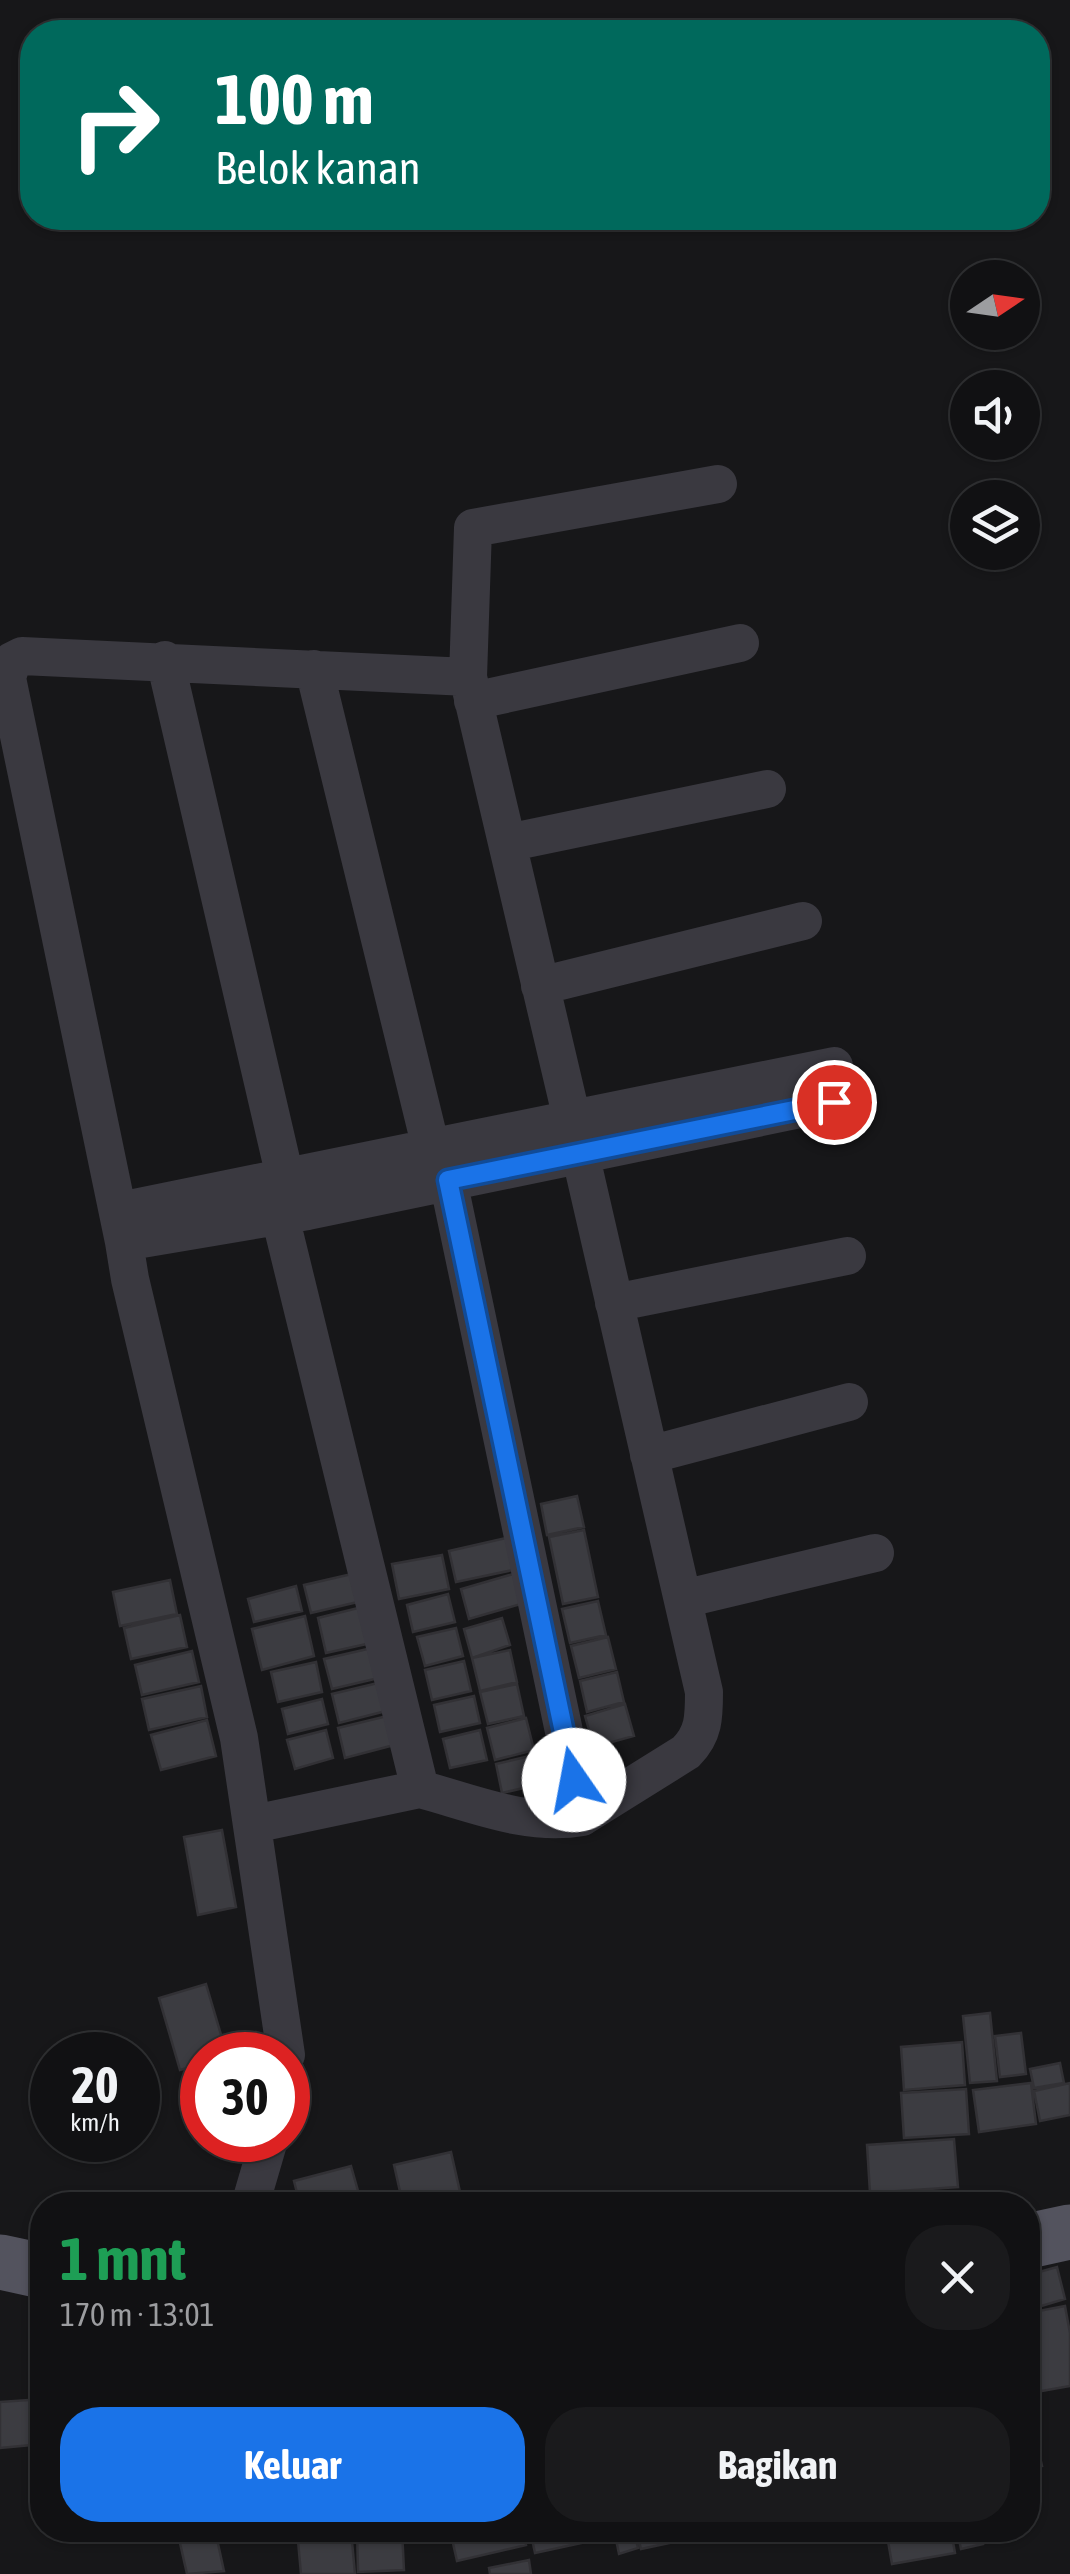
<!DOCTYPE html>
<html lang="id">
<head>
<meta charset="utf-8">
<style>
	:root { --surface:#111113; --page:#1a1a1c; --text:#f1f3f6; --muted:#9c9da0; --line:#303133; --accent:#1a73e8 }
	body { margin:0; font-family:"Asap Condensed",sans-serif; background:var(--page); color:var(--text); height:100vh; display:flex; flex-direction:column; font-size:38px; white-space:nowrap }
	* { box-sizing:border-box; margin:0 }
	p { font-size:32px; color:var(--muted) }
	.icon { flex:none; width:55px; height:55px; fill:none; stroke:currentColor; stroke-width:2; stroke-linecap:round; stroke-linejoin:round }
	.map { position:relative; flex:1; overflow:hidden }
	.side { position:absolute; left:30px; top:2192px; width:1010px; height:350px; display:flex; flex-direction:column; background:var(--surface); border-radius:40px; box-shadow:0 2px 8px #0004,0 0 0 2px var(--line) }
	.side>* { flex:none }
	.banner { position:absolute; left:20px; top:20px; width:1030px; height:210px; border-radius:40px; box-shadow:0 2px 8px #0004,0 0 0 2px var(--line); background:#00695c; color:#fff; overflow:hidden }
	.needle { width:65px; rotate:77deg }
	.controls { position:absolute; left:950px; top:260px; display:grid; gap:20px }
	.controls a { display:grid; place-items:center; width:90px; height:90px; border-radius:50%; background:var(--surface); box-shadow:0 2px 8px #0004,0 0 0 2px var(--line); font-size:50px }
	.speed { position:absolute; left:30px; top:2032px; display:flex; gap:20px; font-size:50px; font-weight:700; text-align:center }
	.speed>* { display:grid; place-content:center; width:130px; height:130px; border-radius:50%; background:var(--surface); box-shadow:0 2px 8px #0004,0 0 0 2px var(--line); line-height:1 }
	.speed small { font-size:25px; font-weight:400 }
	.speed .limit { border:15px solid #d22; background:#fff; color:#111 }
	.pin { position:absolute; display:grid; place-items:center; width:85px; height:85px; color:#fff; margin:-42px; border:5px solid #fff; border-radius:50%; box-shadow:0 2px 10px #0007 }
	.me { position:absolute; width:110px; margin:-55px; rotate:348deg; stroke-linejoin:round; filter:drop-shadow(0 0 8px #0008) }
	.turn { display:flex; align-items:center; gap:35px; height:210px; padding:0 30px; font-size:45px }
	.turn .icon { width:130px; height:130px; stroke-width:2.5 }
	.turn b { display:block; font-size:70px; line-height:85px }
	.round { display:grid; place-items:center; flex:none; width:105px; height:105px; border-radius:40px; background:var(--page) }
	.head { display:flex; align-items:center; justify-content:space-between; height:170px; padding:0 30px }
	h1 { font-size:60px; font-weight:700; line-height:75px; color:#1e9e55 }
	.cta { display:flex; gap:20px; margin-top:auto; padding:20px 30px }
	.cta a { flex:1; height:115px; border-radius:40px; background:var(--accent); color:#fff; font-size:40px; font-weight:700; line-height:115px; text-align:center }
	.cta a+a { background:var(--page); color:var(--text) }
	.map>svg:first-child { display:block }
</style>
</head>
<body>
<div class="map">
<svg width="1070" height="2574" viewBox="0 0 1070 2574">
	<rect width="100%" height="100%" fill="#171719"/>
	<!-- building -->
	<path fill="#3c3c41" stroke="#323135" stroke-width="2.5" d="M577,1496L584,1527L547,1535L541,1504Z
		M584,1530L598,1597L563,1604L549,1537Z
		M506,1538L513,1570L456,1582L449,1551Z
		M442,1555L449,1589L399,1599L392,1564Z
		M356,1573L362,1601L311,1613L304,1585Z
		M513,1574L521,1604L469,1619L461,1589Z
		M170,1580L177,1614L120,1626L113,1592Z
		M296,1586L302,1611L254,1622L248,1599Z
		M448,1594L455,1622L413,1632L407,1605Z
		M598,1601L606,1635L570,1643L562,1609Z
		M362,1607L371,1643L326,1653L318,1618Z
		M180,1615L187,1647L131,1659L124,1628Z
		M305,1616L314,1656L262,1670L252,1629Z
		M502,1618L510,1645L472,1658L464,1629Z
		M456,1628L463,1656L425,1666L417,1637Z
		M608,1637L616,1669L579,1678L571,1646Z
		M376,1647L383,1677L332,1689L324,1659Z
		M510,1650L517,1682L480,1691L472,1658Z
		M192,1651L199,1682L142,1695L135,1665Z
		M464,1661L471,1691L432,1700L425,1670Z
		M316,1662L322,1692L278,1702L271,1672Z
		M617,1672L624,1702L587,1712L580,1681Z
		M382,1682L390,1710L339,1723L332,1694Z
		M517,1684L524,1716L488,1724L480,1692Z
		M201,1686L207,1717L149,1730L142,1699Z
		M474,1696L480,1723L440,1732L434,1705Z
		M322,1699L328,1724L288,1734L282,1709Z
		M625,1704L634,1736L594,1747L585,1716Z
		M387,1716L394,1745L345,1758L338,1728Z
		M526,1718L534,1750L495,1760L487,1728Z
		M207,1720L216,1756L161,1770L151,1735Z
		M326,1730L333,1758L295,1769L287,1740Z
		M480,1730L487,1760L450,1768L443,1739Z
		M534,1755L541,1784L502,1793L496,1764Z
		M222,1830L236,1907L198,1915L184,1837Z
		M206,1984L227,2055H202V2064L180,2070L159,1998Z
		M990,2013L997,2081L970,2083L963,2016Z
		M1021,2033L1026,2074L1000,2077L995,2036Z
		M962,2042L965,2085L904,2090L901,2047Z
		M1060,2063L1064,2083L1034,2088L1030,2069Z
		M1031,2083L1036,2124L979,2132L973,2090Z
		M1070,2083V2115L1040,2121L1034,2091Z
		M966,2089L969,2134L904,2138L901,2093Z
		M954,2139L958,2187L870,2193L867,2145Z
		M451,2152L463,2205H403L394,2165Z
		M351,2166L362,2205H300L294,2181Z
		M980,2192L981,2205H889L888,2197Z
		M1057,2267L1065,2299L1028,2310V2275Z
		M1065,2306L1070,2333V2386L1036,2392L1028,2347V2313Z
		M42,2399V2444L0,2448V2402Z
		M1033,2424L1042,2466L1028,2469V2426Z
		M177,2530H215L224,2571L187,2574Z
		M297,2530H351L355,2574H301Z
		M357,2530H402L404,2570L358,2572Z
		M450,2530H523L526,2545L457,2561Z
		M530,2530H598L600,2539L535,2553Z
		M614,2530H634L638,2548L619,2554Z
		M636,2530H671L674,2542L641,2549Z
		M886,2530H951L955,2553L892,2564Z
		M957,2530H980L983,2544L961,2549Z
		M529,2560L531,2574H490L489,2568Z"/>
	<g fill="none" stroke-linecap="round" stroke-linejoin="round">
		<!-- minor -->
		<path stroke="#3a3940" stroke-width="38" d="M165,660L285,1177
			M314,669L431,1148
			M468,677L473,528L718,484
			M473,701L740,643
			M507,843L767,789
			M540,986L803,921
			M580,1153L704,1692C704,1717 704,1734 686,1752L582,1817
			M119,1211L834,1066
			M124,1242L7,678L12,661L22,656L468,677L572,1119
			M614,1303L847,1256
			M649,1455L849,1402
			M683,1599L875,1553
			M420,1789C472,1803 528,1827 582,1817L448,1180
			M254,1824L420,1789L280,1216
			M286,2055L239,1738L130,1279L124,1242L308,1211L834,1102
			M250,2205L269,2140"/>
		<!-- primary -->
		<path stroke="#53535e" stroke-width="55" d="M1028,2241L1070,2232
			M0,2262L42,2271"/>
	</g>
	<g fill="none" stroke-linecap="round" stroke-linejoin="round">
		<!-- route casing -->
		<g stroke="#114b97" stroke-width="25">
			<path id="route" d="M574,1780L448,1180L834,1102"/>
		</g>
		<!-- route -->
		<use href="#route" stroke="#1a73e8" stroke-width="18"/>
	</g>
</svg>
<div class="controls">
<a><svg class="needle" viewBox="-14 -14 28 28"><path d="M0-13l5 13h-10z" fill="#e53935"/><path d="M0 13l5-13h-10z" fill="#9c9da0"/></svg></a>
<a><svg class="icon" aria-label="sound" viewBox="0 0 24 24"><path d="M4 9h4l5-4v14l-5-4H4zM17 9q2 3 0 6"/></svg></a>
<a><svg class="icon" aria-label="layers" viewBox="0 0 24 24"><path d="M12 4l9 5-9 5-9-5zM3 14l9 5 9-5"/></svg></a>
</div>
<div class="speed"><div>20<small>km/h</small></div><div class="limit">30</div></div>
<div class="pin" style="left:834px;top:1102px;background:#d93025"><svg class="icon" aria-label="arrive" viewBox="0 0 24 24"><path d="M6 21V4h12l-3 4 3 4H6"/></svg></div>
<svg class="me" style="left:574px;top:1780px" viewBox="-20 -20 40 40"><circle r="19" fill="#fff"/><path d="M0-13L10 11 0 6-10 11z" fill="#1a73e8"/></svg>
<div class="banner">
<div class="turn"><svg class="icon" aria-label="right" viewBox="0 0 24 24"><path d="M7 20v-9h11M14 6l5 5-5 5"/></svg><div><b>100 m</b>Belok kanan</div></div>
</div>
<section class="side">
<div class="head"><div><h1>1 mnt</h1><p>170 m · 13:01</p></div><a class="round"><svg class="icon" aria-label="close" viewBox="0 0 24 24"><path d="M6 6l12 12M18 6L6 18"/></svg></a></div>
<div class="cta"><a>Keluar</a><a>Bagikan</a></div>
</section>
</div>
</body>
</html>
